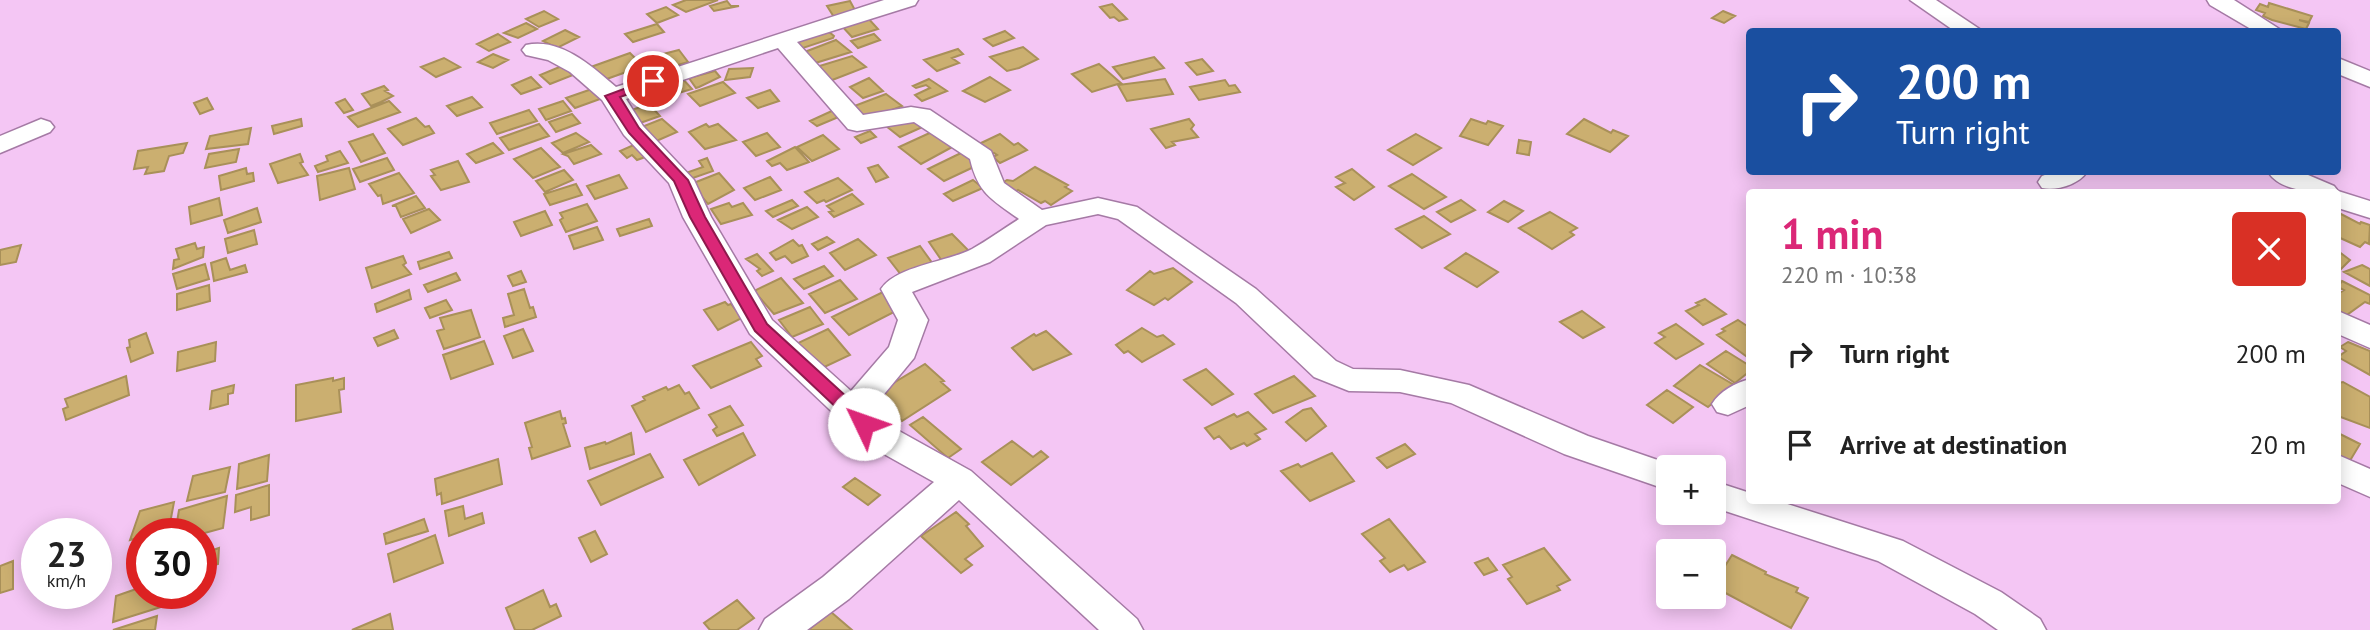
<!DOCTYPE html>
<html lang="en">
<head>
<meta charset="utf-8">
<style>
	:root { --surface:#fff; --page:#f6f6f6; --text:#222; --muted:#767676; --accent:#db2777 }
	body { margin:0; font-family:"PT Sans",sans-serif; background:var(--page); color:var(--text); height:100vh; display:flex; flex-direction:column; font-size:26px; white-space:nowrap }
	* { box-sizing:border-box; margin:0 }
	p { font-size:23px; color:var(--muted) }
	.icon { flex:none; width:38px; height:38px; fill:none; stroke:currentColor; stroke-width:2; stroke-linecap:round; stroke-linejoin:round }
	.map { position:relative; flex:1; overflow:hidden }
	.sheet { position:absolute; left:1746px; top:189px; width:595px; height:315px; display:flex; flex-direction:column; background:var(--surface); border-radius:7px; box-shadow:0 4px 18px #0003 }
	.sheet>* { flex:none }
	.top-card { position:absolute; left:1746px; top:28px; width:595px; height:147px; border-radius:7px; box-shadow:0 4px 18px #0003; background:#1a4fa0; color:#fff; overflow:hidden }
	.controls { position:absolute; left:1656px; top:455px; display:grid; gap:14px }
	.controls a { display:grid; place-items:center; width:70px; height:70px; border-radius:7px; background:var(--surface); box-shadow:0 4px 18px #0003; font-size:35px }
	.speed { position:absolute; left:21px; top:518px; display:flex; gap:14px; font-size:35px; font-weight:700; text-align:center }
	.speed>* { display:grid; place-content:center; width:91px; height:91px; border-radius:50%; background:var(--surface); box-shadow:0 4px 18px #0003; line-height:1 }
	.speed small { font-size:18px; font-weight:400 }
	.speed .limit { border:10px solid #d22; background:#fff; color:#111 }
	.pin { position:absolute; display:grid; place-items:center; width:60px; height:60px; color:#fff; margin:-30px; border:4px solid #fff; border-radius:50%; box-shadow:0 2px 7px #0007 }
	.me { position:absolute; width:77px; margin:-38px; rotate:312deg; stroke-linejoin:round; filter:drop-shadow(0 0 5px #0008) }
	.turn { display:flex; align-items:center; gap:24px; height:147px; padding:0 35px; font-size:32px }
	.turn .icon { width:91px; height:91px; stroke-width:2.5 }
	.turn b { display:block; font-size:49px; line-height:60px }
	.round { display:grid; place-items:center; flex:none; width:74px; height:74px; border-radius:7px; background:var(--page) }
	.head { display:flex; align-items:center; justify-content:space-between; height:119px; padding:0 35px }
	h1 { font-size:42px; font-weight:800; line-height:52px; color:var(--accent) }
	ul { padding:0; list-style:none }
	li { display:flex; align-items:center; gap:21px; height:91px; padding:0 35px }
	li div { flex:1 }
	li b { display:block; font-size:26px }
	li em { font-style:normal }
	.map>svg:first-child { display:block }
</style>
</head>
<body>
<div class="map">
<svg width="2370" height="630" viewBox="0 0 2370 630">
	<rect width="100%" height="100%" fill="#f4c6f4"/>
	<!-- building -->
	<path fill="#cbaf70" stroke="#a99059" stroke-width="2" d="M686,0H718L686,12L673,5Z
		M727,1L731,6H739L714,11L710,6Z
		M850,1L856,12L834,17L827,6Z
		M2269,3L2312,16L2309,22L2299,20L2309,23L2306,29L2272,20L2263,16L2265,13L2256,10L2260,4L2268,7Z
		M1112,4L1127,19L1119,21L1114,17L1110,18L1100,7Z
		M666,7L678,15L657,23L647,14Z
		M544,11L558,19L539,27L526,19Z
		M1723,11L1735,16L1724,23L1712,18Z
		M866,16L878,29L852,37L840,24Z
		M526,23L537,29L518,38L504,33Z
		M657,24L664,32L633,42L625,34Z
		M823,27L834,36L833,38L800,49L788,39Z
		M565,30L579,37L557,48L543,41Z
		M1005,31L1014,38L993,46L984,39Z
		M498,34L510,42L489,51L477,44Z
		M874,34L880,40L858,48L851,41Z
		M836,40L851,52L812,64L802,53Z
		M1023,47L1038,59L1019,68L1007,71L990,57Z
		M958,49L963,54L952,58L959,63L937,71L924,60Z
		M679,50L688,62L654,72L650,66L660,63L655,56Z
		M630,53L643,66L601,81L588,68Z
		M493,54L508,60L493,68L478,62Z
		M852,56L866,67L827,82L813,68Z
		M1154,57L1164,68L1123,79L1113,67Z
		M444,58L460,67L436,77L421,67Z
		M1202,59L1213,71L1197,75L1186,63Z
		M1099,64L1121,83L1092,92L1072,74Z
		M562,66L573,75L550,84L540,75Z
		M753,68L750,77L725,80L729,69Z
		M715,71L720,77L699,87L696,88L689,78Z
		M531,77L541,87L521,94L512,85Z
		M681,77L692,89L665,97L656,86Z
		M990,77L1010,90L985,102L963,91Z
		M869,78L883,91L863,98L850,87Z
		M929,79L947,91L922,101L915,95L930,88L926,85L916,88L913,86Z
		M1165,79L1173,94L1127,101L1118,85Z
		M1225,80L1229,86L1235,85L1240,92L1199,100L1190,87Z
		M723,82L735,93L700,106L688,94Z
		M384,86L388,90L385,91L393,96L381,102L371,106L362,94Z
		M592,89L600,99L575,108L566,98Z
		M770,90L779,101L758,108L747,98Z
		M886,94L902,106L864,121L849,108Z
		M472,97L482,107L457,116L447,106Z
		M207,98L213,109L200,114L194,103Z
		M345,99L353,110L344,113L336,103Z
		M389,101L400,112L358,127L348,117Z
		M563,101L571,111L546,120L539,109Z
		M649,104L660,116L640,123L629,111Z
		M529,110L537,121L497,134L490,123Z
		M834,110L841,116L817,126L810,121Z
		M572,114L580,123L556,132L549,122Z
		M416,118L425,127L429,126L434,133L403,145L388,129Z
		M918,118L927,125L900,137L886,126Z
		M301,119L302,126L274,134L272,126Z
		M662,119L677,132L654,142L639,128Z
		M1189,119L1194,125L1191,129L1198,137L1172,142L1175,145L1166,148L1151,129Z
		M1471,119L1486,124L1488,121L1503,126L1488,145L1460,136Z
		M1584,119L1611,133L1613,130L1628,136L1610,152L1567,134Z
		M539,124L549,136L509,150L500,138Z
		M706,124L709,127L718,124L736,140L705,149L689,132Z
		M251,128L248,144L206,149L210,136Z
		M870,131L876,137L861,143L855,137Z
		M934,131L954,146L921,164L899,147Z
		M576,133L589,142L563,153L552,143Z
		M767,133L780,147L756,156L743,142Z
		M373,134L385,153L361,162L349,142Z
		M1000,134L1014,145L1018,143L1027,150L1000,163L993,157L997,155L994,153L988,156L979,144Z
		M1416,134L1441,148L1413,165L1388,150Z
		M823,135L839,149L812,161L797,147Z
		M1519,140L1531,142L1529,155L1517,153Z
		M187,143L183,153L169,156L164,171L145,174L148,167L134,169L138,151Z
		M493,143L503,153L476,163L467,154Z
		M636,144L648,156L637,160L632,155L627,158L620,151Z
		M591,145L601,154L574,164L568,156L563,154Z
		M795,147L809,162L787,170L780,163L772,166L767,161Z
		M541,148L560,167L533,178L514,159Z
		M239,149L236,162L205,168L209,154Z
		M340,151L348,163L318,172L315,166L328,161L326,156Z
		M961,153L978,165L944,181L928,169Z
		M300,154L303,162L300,163L308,175L278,183L270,164Z
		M387,158L394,170L360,182L353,169Z
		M707,158L713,171L687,180L683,174L703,167L699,161Z
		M458,161L469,182L441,190L431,176L435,175L431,170Z
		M878,165L888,177L876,182L868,168Z
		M1035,167L1068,185L1065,187L1072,191L1051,205L1045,201L1041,203L1018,190L1010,195L995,187L1007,180L1013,181Z
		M246,168L247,174L253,173L254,181L221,190L219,176Z
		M349,168L355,189L320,200L317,176Z
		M1352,169L1374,187L1354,200L1336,187L1345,183L1336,177Z
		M564,170L573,180L545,192L536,181Z
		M399,173L414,193L383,204L381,195L378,196L369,184Z
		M719,173L734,190L708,204L691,184Z
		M1412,174L1446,197L1424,209L1389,186Z
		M619,175L627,188L595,199L587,186Z
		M770,177L781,190L755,200L744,188Z
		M838,178L852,190L826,202L824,200L817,203L805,192Z
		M973,180L983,188L953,201L944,194Z
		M576,184L582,195L550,205L544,194Z
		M852,194L863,204L834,217L829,212L833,211L827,206Z
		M416,196L425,208L401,217L396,206H392Z
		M219,198L222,215L191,224L189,207Z
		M792,200L798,206L773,217L766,211Z
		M1461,200L1475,210L1451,222L1437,212Z
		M1504,201L1523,211L1508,222L1488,212Z
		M729,203L732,207L743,203L752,215L721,224L711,209Z
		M587,204L597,221L566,232L560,220L563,218L560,213Z
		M807,207L818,217L792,229L778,220Z
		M257,208L261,222L228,233L224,220Z
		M429,209L440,220L411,233L403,219Z
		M545,211L552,225L521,236L514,222Z
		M1550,212L1577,228L1570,232L1574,235L1552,249L1519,228Z
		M2339,213L2360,224L2361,222L2370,225L2369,244L2365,242L2360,247L2338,237Z
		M1424,216L1450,234L1422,248L1396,229Z
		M649,219L652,226L620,236L617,229Z
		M597,227L603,240L574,249L569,236Z
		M254,230L257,244L228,253L225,239Z
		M952,234L969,251L942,261L929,242Z
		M827,237L834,242L818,250L812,244Z
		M858,239L876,255L845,270L830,253Z
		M793,240L799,246L802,245L808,256L792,263L785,256L776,260L770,253Z
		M195,243L197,249L204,247L203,257L173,269L174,260L179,259L176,249Z
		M21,245L16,262L0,265V250Z
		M920,246L933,264L902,276L888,258Z
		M2338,251L2350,260L2340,270L2338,269Z
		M449,252L452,258L420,269L418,262Z
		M1466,253L1498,272L1477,287L1445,268Z
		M757,254L773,271L762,276L757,271L760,269L746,259Z
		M403,256L406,263L403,265L411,274L372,288L366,268Z
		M226,258L230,270L245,265L247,272L214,281L211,263Z
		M205,264L209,279L177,289L173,274Z
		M2362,265L2370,269V286L2344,272Z
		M824,266L833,276L804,289L794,279Z
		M1173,268L1192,282L1168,300L1165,298L1154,305L1127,290L1150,271L1154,274Z
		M521,271L526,282L513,286L508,276Z
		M456,273L460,280L428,292L424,285Z
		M781,278L803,303L774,314L754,291Z
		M840,280L857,299L825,313L809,294Z
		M2342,281L2370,295V304L2365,302L2344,317L2338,314V294L2344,290L2338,287Z
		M209,285L210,301L177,310V294Z
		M524,289L530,308L533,307L536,317L505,327L503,318L514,315L508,294Z
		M409,290L411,299L377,312L375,304Z
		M883,292L893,302L889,304L896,311L849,335L832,317Z
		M1705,299L1726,314L1703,325L1686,311L1699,305L1696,303Z
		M446,300L452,310L430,318L425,308Z
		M725,302L728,305L731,304L742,318L718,330L704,310Z
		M810,307L823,324L792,337L779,320Z
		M471,310L480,337L444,349L437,331L444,329L440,318Z
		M1582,311L1604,327L1583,338L1560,322Z
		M1738,320L1750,328L1747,332L1750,334V359L1717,335L1725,331L1722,329Z
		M1676,324L1703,344L1676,359L1655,343L1665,337L1659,333Z
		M1142,328L1157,337L1163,335L1174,344L1142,362L1128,351L1124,353L1116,345Z
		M523,329L533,351L513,358L504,336Z
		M828,329L850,355L820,369L798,343Z
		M394,330L398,338L378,346L374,338Z
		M1046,331L1071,354L1033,370L1012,348L1034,334L1036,336Z
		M146,333L153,353L131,362L127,348L130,347L129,340Z
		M484,341L493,364L451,379L443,355Z
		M216,342L215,361L177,371L178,352Z
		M751,342L762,356L756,359L761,366L711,388L693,366Z
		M2348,342L2370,351V375L2338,357L2346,351L2340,347Z
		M1726,351L1750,366V371L1735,383L1707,364Z
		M925,364L944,381L941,382L950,390L902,421L889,410L894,407L886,401L882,403L875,398L877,393Z
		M1700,365L1734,385L1708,407L1674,386Z
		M1206,369L1233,394L1212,405L1184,380Z
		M126,376L129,395L66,420L63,409L68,407L65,399Z
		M1294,376L1315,396L1273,413L1255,394Z
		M333,378V381L344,378V389L339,390L341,412L296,421V385Z
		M2343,382L2370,397V428L2338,416V383Z
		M234,385L233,393L228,394V404L210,409L212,391Z
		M679,385L685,394L689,392L699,408L646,432L632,406L645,400L643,397L666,387L668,390Z
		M1667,390L1693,407L1673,423L1647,405Z
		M730,406L743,425L717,436L713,430L717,427L709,415Z
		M1311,408L1326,426L1306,441L1286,422L1303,410Z
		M560,411L562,419L565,418L566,423L563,424L570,446L532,459L529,448L532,447L525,423Z
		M1248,412L1266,429L1255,434L1260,439L1247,446L1244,443L1231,449L1219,436L1214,439L1205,428L1234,414L1237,417Z
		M923,417L961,449L948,458L910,425Z
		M631,433L634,454L590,469L585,448L605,442L606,444Z
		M743,433L755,455L699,485L684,460Z
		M2338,433L2360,444L2348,464L2338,459Z
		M1012,441L1033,457L1041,451L1048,457L1011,485L982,462Z
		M1405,444L1415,454L1387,468L1377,458Z
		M1332,453L1354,481L1310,501L1281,471L1298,464L1301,467Z
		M650,454L663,477L601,505L588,481Z
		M269,455L267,481L237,489L239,464Z
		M498,459L502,484L442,504L441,493L437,495L435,479Z
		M230,467L225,492L187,501L193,476Z
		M855,478L880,495L868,505L843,487Z
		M269,485V515L251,520V507L235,512L236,495Z
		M227,496L223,528L201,534H175L179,510Z
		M174,502L169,529L142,534V537L130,540L140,511Z
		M463,506L465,519L482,513L484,523L449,536L445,511Z
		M956,512L969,524L966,526L983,546L965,559L972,565L961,573L921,536Z
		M424,519L428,531L386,544L384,534Z
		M1389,519L1425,562L1408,570L1404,565L1390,572L1380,561L1385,558L1362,534Z
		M595,531L607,554L591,562L579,538Z
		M435,535L443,563L394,582L388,554Z
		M201,541L202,548L210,545V551L219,548L218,564L201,569Z
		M1544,548L1570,580L1557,586L1560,590L1527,604L1508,579L1512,577L1503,565Z
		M1732,555L1766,572L1765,574L1798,588L1796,592L1808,598L1791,628L1718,589L1721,584L1713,578L1720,568L1723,569Z
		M1488,558L1497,570L1484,575L1475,563Z
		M13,561V589L0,593V566Z
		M142,587V593H162L161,607L113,622L116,596Z
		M543,590L550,607L556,604L561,616L532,630H515L506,608Z
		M737,600L754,618L737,630H710L704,623Z
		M831,612L852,630H808Z
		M390,614L393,630H352Z
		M157,616L155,630H113Z"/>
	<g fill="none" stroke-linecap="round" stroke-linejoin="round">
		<!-- minor casing -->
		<g stroke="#a57aa5" stroke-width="3">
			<path id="minor" d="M884,0H918L915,5L797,42L863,115L911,107L930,110L991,151L1004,183L1042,210L1098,198L1137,207L1256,289L1336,361L1353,369L1400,370L1469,385L1588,436L1678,467H1668V490L1564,454L1451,403L1400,392L1349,391L1314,377L1236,303L1118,219L1098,214L1046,225L990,262L912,292L928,320L914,358L871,410L890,426L971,471L1137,619L1143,630H1099L959,500L849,599L807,630H759L765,619L823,577L934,482L866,444L750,334L683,217L669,183L624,135L602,100L570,72L548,60L526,55L522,50L526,45C560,37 592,66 616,87ZM778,48L848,129L857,131L914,122L970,159C978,193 991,199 1019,219C1003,229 988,240 972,249C947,262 896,266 881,289L898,320L889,347L851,391L772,320L711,217L694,180L643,126L626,99Z
				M1910,0H1936L1984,32H1956Z
				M2207,0H2234L2284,32H2256L2210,5Z
				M2338,58L2370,71V87L2338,74Z
				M41,119L50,122L54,127L50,132L0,153V136Z
				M2053,172H2087C2078,185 2056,191 2042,188L2038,182L2042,176Z
				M2268,172H2301L2334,186L2338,191L2370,201V218L2338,208V192C2315,192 2282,193 2268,172Z
				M2338,311L2370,325V348L2338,334Z
				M1750,379V405L1728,415L1717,412L1712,404C1720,391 1735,383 1750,379Z
				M2338,455L2370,469V497L2338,483Z
				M1713,481L1750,493V500H1775L1903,541L2001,592L2040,619L2046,630H1998L1975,614L1878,561L1713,507Z"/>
		</g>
		<!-- minor -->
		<use href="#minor" fill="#fff" fill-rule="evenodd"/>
	</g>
	<!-- route -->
	<path fill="#db2777" stroke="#8e194d" stroke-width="2" d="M653,78L659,81L657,84L620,97L639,128L688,180L705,217L767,324L871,419L873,424L871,428H858L755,331L690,217L674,181L629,133L605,96Z"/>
</svg>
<div class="controls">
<a>+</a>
<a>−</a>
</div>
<div class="speed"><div>23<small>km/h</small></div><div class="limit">30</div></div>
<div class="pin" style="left:653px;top:81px;background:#d93025"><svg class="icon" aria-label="arrive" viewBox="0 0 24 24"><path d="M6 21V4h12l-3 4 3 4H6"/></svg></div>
<svg class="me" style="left:864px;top:424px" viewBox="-20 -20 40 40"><circle r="19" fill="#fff"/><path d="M0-13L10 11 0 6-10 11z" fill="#db2777"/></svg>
<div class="top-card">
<div class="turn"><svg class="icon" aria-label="right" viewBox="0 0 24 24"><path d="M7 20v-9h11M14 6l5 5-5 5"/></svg><div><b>200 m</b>Turn right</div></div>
</div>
<section class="sheet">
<div class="head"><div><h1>1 min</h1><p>220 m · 10:38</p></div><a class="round" style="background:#d93025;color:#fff"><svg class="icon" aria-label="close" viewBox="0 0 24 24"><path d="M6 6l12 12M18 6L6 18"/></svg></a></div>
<ul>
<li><svg class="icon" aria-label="right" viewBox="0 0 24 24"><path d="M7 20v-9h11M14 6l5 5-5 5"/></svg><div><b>Turn right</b></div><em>200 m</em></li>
<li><svg class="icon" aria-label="arrive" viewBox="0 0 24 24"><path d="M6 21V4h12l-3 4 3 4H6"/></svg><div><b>Arrive at destination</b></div><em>20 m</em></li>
</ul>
</section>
</div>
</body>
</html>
